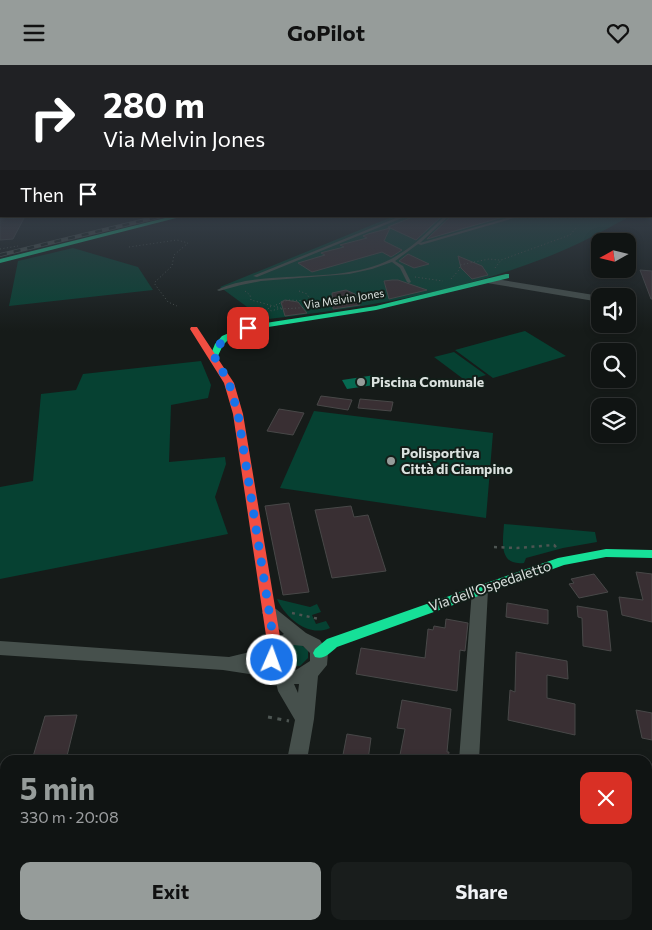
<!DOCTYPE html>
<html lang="en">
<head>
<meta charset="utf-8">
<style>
	:root { --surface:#101413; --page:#191d1c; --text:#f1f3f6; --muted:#9c9ea0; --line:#303333; --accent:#969c9a }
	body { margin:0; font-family:Commissioner,sans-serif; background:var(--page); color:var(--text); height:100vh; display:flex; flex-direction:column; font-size:19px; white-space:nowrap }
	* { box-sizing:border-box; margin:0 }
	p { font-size:16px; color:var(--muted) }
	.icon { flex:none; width:28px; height:28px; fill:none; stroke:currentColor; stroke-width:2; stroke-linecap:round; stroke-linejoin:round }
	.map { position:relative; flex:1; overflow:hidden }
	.drawer { position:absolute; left:0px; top:690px; width:652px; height:175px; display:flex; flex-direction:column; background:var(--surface); border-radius:15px 15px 0 0; box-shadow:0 2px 8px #0003,0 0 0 1px var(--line) }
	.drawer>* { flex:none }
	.hud { position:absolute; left:0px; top:0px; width:652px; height:152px; box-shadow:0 2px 8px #0003,0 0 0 1px var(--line); background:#202124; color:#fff; overflow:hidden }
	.needle { width:32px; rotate:262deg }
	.controls { position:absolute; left:591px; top:168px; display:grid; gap:10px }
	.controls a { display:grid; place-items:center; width:45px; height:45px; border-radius:10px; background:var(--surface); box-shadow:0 2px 8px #0003,0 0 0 1px var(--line); font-size:25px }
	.pin { position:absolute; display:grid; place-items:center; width:42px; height:42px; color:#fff; margin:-21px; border-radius:10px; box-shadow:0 2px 8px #0006 }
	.me { position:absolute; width:55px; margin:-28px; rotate:2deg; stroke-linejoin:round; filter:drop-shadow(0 0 4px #0008) }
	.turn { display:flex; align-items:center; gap:18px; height:105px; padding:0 20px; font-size:22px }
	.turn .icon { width:65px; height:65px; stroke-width:2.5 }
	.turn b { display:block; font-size:35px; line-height:42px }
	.then { display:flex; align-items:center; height:48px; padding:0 20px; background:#0003; gap:10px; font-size:19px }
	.round { display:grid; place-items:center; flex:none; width:52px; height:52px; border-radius:10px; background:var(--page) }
	.overview { display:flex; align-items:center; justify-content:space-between; height:85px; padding:0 20px }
	h1 { font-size:30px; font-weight:700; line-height:38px; color:var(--accent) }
	.cta { display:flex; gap:10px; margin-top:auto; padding:10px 20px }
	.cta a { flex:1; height:58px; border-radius:10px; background:var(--accent); color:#111; font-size:20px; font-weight:700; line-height:58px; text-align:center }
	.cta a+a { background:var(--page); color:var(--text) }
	header { display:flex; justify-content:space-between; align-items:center; height:65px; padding:0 20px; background:var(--accent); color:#111; font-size:22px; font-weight:700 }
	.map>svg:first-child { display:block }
</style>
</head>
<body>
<header><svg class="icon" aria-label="menu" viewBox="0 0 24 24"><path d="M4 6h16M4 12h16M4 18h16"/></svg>GoPilot<svg class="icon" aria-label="heart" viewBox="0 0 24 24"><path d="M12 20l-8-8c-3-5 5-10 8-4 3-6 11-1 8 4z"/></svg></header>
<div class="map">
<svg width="652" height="865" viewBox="0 0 652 865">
	<rect width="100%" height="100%" fill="#161b19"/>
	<!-- green -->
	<path fill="#064132" d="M394,151H622L627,153C599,168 572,183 542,194C452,229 355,244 261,255L258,250L220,222Z
		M73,183L138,202L153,225L9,241L18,196Z
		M525,266L566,291L493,313L455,285Z
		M454,287L486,310L466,316L434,292Z
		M201,296L211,320L208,333L171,340L169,397L225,392L226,399L215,432L228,469L0,514V422L33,416L41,329L76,325L83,309Z
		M314,346L493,368L486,453L280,423Z
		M504,459L595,467L597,477L563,483L526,493L524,498C498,501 503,476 504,459Z
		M277,534L310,542L317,539L321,547L312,550L316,559L326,556L330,563C308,573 285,552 277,534Z
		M292,579L301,580L308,585V593L300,601L287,600L282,594V587Z"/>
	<!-- water -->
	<path fill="#066951" d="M375,310L381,319L347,324L342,315Z"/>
	<!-- building -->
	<path fill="#392f33" stroke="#484848" d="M415,151H442L416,175L388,162Z
		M451,151H503V152L427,174Z
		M24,153L13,174L0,175V154Z
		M390,163L384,176L402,185L391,192L382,187L312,207L298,198L325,190L321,188L324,187L344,182L340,180L367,173L363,171L368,169Z
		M408,189L429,199L414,203L399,196Z
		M458,191L482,201L488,210L472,214L461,203Z
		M640,205L652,206V234H651Z
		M392,215H398L427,225L389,234L384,216Z
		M346,225L355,229L360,240L333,244L332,228Z
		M285,235L298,237L307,248L285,251L281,237Z
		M321,331L329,332L352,335L348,345L317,340Z
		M360,334L393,337L391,346L358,343Z
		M279,344L304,348L293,370L267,366Z
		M289,438L309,527L283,530L265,441Z
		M351,441L354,452L368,450L386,506L332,513L315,445Z
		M636,507L652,509V557L622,550L619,532L643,535Z
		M594,509L608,527L579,533L569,519L574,518L571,514Z
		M507,538L548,545V559L506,552Z
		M577,541L607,546L611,586L583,581L582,553L578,552Z
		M446,554L468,558L465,586L460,585L457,626L356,609L361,583L425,593L428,564L433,565L434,561L445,563Z
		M516,587L567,596L568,614L547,610V633L575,639V670L508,655L510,625L515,627Z
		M402,635L451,644L447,687H449L448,695H399L405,664L397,663Z
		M636,645L652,648V675L642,673Z
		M77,650L66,695H32L45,651Z
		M347,669L371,673L368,695H342Z"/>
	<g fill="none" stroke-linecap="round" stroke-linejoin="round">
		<!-- path-far2 -->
		<path stroke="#4d5552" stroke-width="1" stroke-dasharray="1 2.5" stroke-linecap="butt" d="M129,182L177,175L188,178L174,190L172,201L154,218L168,237L177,241
			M0,184L18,181
			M495,203L501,195L570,170L577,162
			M415,212L443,216
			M451,214L459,205L460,200L489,194L499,195
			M245,226L250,230L251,235L281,243L271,246L268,243L272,241
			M299,226L307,229L314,242
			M361,234L384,230
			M276,240L288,235L310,236
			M281,244L314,242
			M251,249L268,244"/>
		<!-- path-far1 -->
		<path stroke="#4d5552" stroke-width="2.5" stroke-dasharray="3 4.5" stroke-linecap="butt" d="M494,482L517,483L554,480L559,485
			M292,548L319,554"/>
		<!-- path -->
		<path stroke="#4d5552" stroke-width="3" stroke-dasharray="4 5.5" stroke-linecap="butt" d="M268,652L289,656"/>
		<!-- lane -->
		<path fill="#46504c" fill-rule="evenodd" d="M401,151H407L257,212L253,211Z
			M445,151H449L420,178L514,151H521L421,180L418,179L395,196L403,201L411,217L409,218L407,217L400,203L392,197L372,204L349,209L261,216L241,220L219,226L217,225C236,215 266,213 287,212C324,210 367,210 398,190C415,180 430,165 445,151Z
			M599,151H606L607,152L605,153Z"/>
		<!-- street -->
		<path fill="#46504c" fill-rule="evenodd" d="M490,213L600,231V237L487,218V214Z
			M480,519L486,521L488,525L479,695H459L472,525L474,521Z
			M270,542L276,544L306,568L320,575L328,588L327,600L318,611L314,654L307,695H287L295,655L278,626L275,613L223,605L0,590V576L229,592L267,583L273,575L284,569L262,548L264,544ZM294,580L303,581L310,588V596L296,605L290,603L282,596C282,586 286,584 294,580ZM294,619H299L298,628Z
			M243,860H267L265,865H241Z
			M447,860H471L470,865H446Z"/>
		<!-- fast -->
		<path fill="#16e098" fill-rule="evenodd" d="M173,151H184L0,198V194Z
			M506,209H509V213L376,245L250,265L228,275L223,280L217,293L214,294L210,291L215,279L222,271L245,261L376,241Z
			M606,484L652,485V493L606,492L564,500L337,582C330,588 324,595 315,592L313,588L315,584L327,574L558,493Z"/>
		<!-- jam -->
		<path fill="#f24e42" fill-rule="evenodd" d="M191,262H197L234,318L243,349L282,584L280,588L275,590L270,588L268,584L233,349L224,318L190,264Z"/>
		<!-- rail casing -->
		<g stroke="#4d5652" stroke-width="4">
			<path id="rail" d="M0,190L162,151"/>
		</g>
		<!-- rail -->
		<use href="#rail" stroke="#131e19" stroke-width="2.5" stroke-dasharray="7" stroke-linecap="butt"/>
	</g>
	<!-- sky -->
	<linearGradient id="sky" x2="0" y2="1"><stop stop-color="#0c0f0e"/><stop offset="0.54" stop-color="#363f49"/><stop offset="1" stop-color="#363f49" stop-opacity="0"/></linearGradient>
	<rect width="652" height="266" fill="url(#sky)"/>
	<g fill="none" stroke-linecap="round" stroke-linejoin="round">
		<!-- route -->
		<path stroke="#1a73e8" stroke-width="9" stroke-dasharray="0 16.2" d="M248,263C232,268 219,274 214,291L229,318L238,349L275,584L272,595"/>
	</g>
	<!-- markers -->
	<g fill="#969c9a" stroke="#131e19" stroke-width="2">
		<circle cx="361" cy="317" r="5"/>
		<circle cx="391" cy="396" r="5"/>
	</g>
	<g text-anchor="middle" stroke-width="4" stroke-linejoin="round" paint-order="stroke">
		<!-- far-street labels -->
		<g font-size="11" fill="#dbe2df" stroke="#131e19">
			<text transform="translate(344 234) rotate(-9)" y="4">Via Melvin Jones</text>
		</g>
		<!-- poi labels -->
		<g font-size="14" font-weight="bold" fill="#dbe2df" stroke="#131e19" text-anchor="start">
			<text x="371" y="322">Piscina Comunale</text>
			<text x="401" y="393">Polisportiva<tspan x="401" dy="16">Città di Ciampino</tspan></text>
		</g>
		<!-- street labels -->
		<g font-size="14" fill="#dbe2df" stroke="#131e19">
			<text transform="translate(490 521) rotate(-19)" y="5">Via dell'Ospedaletto</text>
		</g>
	</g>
</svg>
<div class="controls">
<a><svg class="needle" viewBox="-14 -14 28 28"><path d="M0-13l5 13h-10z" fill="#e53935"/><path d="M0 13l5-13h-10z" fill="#9c9ea0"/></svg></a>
<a><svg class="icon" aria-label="sound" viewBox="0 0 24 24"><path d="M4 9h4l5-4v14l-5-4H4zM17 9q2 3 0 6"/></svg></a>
<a><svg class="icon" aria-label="search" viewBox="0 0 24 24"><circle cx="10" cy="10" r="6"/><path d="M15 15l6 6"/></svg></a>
<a><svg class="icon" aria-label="layers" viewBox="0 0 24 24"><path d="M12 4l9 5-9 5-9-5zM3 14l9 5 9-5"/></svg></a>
</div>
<div class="pin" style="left:248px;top:263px;background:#d93025"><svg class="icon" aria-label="arrive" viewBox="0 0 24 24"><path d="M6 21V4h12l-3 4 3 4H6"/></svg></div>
<svg class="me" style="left:272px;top:595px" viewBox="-20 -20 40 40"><circle r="17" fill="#1a73e8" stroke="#fff" stroke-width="3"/><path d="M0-11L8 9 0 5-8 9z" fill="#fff"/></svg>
<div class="hud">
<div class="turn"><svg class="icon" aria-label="right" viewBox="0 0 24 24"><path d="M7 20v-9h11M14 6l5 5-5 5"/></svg><div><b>280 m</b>Via Melvin Jones</div></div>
<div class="then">Then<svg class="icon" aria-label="arrive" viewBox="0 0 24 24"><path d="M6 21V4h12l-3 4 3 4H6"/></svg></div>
</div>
<section class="drawer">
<div class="overview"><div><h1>5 min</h1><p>330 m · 20:08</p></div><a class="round" style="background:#d93025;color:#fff"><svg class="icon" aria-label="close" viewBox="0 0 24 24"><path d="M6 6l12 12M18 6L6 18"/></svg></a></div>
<div class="cta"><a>Exit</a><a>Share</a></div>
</section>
</div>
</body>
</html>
